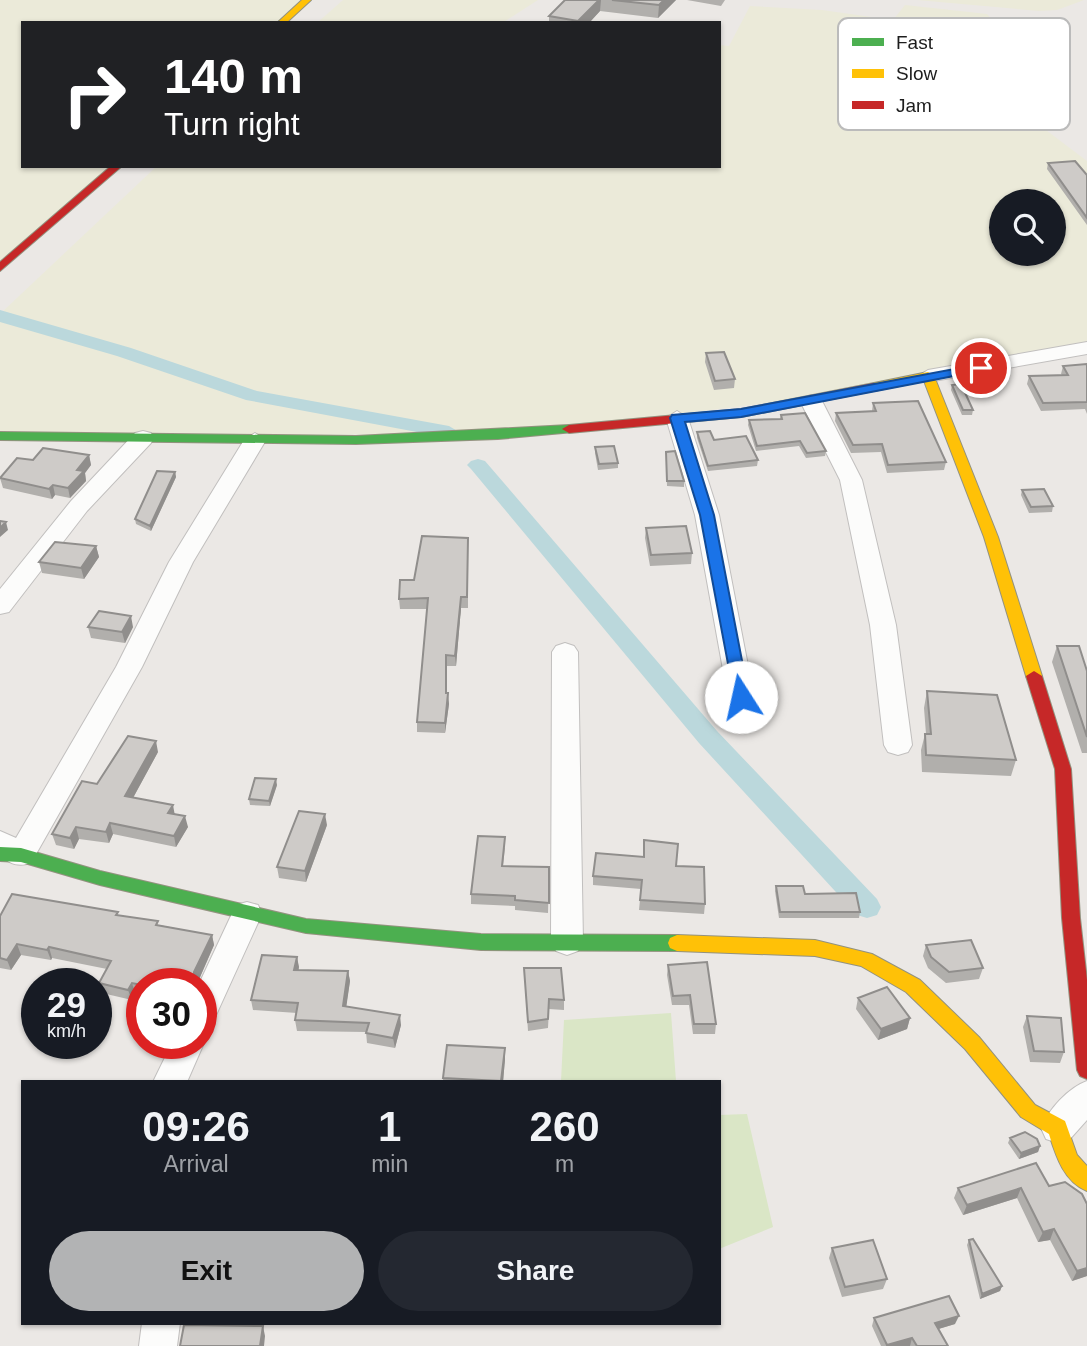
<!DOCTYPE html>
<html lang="en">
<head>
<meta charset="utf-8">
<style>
	:root { --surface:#171b24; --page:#242831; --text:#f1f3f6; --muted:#9ea1a6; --accent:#b2b3b4 }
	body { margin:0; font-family:Arial,sans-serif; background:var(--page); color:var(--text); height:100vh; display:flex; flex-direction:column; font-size:26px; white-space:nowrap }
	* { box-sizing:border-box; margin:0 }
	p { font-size:23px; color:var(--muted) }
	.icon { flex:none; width:38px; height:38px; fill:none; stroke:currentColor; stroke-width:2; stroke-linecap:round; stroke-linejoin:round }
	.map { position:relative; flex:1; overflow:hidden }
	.details { position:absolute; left:21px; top:1080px; width:700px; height:245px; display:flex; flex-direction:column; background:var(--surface); border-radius:0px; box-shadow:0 2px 5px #0004 }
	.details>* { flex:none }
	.banner { position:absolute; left:21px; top:21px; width:700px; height:147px; border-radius:0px; box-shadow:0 2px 5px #0004; background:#202124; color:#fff; overflow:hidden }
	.tools { position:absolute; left:989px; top:189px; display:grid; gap:14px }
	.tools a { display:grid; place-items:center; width:77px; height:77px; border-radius:50%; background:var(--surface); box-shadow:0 2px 5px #0004; font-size:35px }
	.speed { position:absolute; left:21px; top:968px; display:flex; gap:14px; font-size:35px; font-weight:700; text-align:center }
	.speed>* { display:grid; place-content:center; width:91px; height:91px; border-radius:50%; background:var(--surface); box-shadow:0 2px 5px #0004; line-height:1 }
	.speed small { font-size:18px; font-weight:400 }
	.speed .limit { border:10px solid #d22; background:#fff; color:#111 }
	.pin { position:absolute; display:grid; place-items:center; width:60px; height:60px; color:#fff; margin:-30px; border:4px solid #fff; border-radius:50%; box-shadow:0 2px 7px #0007 }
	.me { position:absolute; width:77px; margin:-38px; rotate:350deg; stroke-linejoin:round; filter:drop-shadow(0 0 5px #0008) }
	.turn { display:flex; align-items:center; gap:24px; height:147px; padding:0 28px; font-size:32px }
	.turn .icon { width:91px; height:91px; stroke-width:2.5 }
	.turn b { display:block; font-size:49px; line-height:60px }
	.eta { display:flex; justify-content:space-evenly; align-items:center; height:119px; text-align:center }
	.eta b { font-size:42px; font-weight:700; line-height:49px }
	.action { display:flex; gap:14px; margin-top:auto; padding:14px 28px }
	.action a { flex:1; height:80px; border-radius:42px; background:var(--accent); color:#111; font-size:28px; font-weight:700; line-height:80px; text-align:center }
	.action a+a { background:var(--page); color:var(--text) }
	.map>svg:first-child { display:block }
</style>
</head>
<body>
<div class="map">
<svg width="1087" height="1346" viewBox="0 0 1087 1346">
	<rect width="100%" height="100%" fill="#ebe8e5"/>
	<!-- farmland -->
	<path fill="#ebead9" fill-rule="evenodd" d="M0,0H307L281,23H23V166H117L0,268Z
		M343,0H538L502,23H317Z
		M917,0H1084L1057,10L1039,11Z
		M905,5L987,14L995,23L990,30L999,49L989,76L1001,83L1009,100L1034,121L1087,161V348L846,393L520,434L0,436V314L157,166H719V45L729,46L750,6L822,10L893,20ZM1001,201H1054V254H1001Z"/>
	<!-- grass -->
	<path fill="#dae6c6" d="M671,1013L676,1081H561L564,1020Z
		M747,1114L773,1227L719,1249V1115Z"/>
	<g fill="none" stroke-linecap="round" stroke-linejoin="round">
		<!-- canal -->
		<path fill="#bbd8dc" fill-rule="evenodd" d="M0,310L131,348L257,391L449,426L459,432L449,438L246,400L117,356L0,322Z
			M478,459L485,461L717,731L877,899L881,907L877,915L867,918L857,915L699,743L471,469L467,465L471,461Z"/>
		<!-- street casing -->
		<g stroke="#c1bfbe" stroke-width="2">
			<path id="street" d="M1087,342V354L928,382L918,376L928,370Z
				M811,395L822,401L862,480L896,625L912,745L908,752L898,755L888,752L884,745L870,625L840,480L800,401Z
				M677,411L688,418L719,515L754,697L750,704L741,706L732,704L728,697L695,515L666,418Z
				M143,431L151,433L154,438L151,443L87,511L9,612L0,614V589L71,501L135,433Z
				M255,433L266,440L193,562L142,667L31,863C18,867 11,864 0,856V831L16,838L116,667L169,562L244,440Z
				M565,643L574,646L578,652L583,942L578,951L567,955L556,951L551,942L552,652L556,646Z
				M247,902L258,905L262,914L212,1024L201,1027L199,984L236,905Z
				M201,1036L204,1043L187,1082H153L172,1043H201Z
				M1087,1081V1120L1070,1139L1058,1143L1046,1139L1041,1128C1049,1109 1068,1088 1087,1081Z
				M142,1323H180L177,1346H139Z"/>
		</g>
		<!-- fast casing -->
		<g stroke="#93927f" stroke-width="2">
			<path id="fast" d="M569,425L574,426V432L498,439L356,444L0,440V432L356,436Z
				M0,847L21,848L100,871L306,919L481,934L677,935L684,938L686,943L684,948L677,951L481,950L306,933L100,885L21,862L0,861Z"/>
		</g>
		<!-- slow casing -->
		<g stroke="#93927f" stroke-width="2">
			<path id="slow" d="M302,0H311L286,23H277Z
				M928,372L934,376L998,537L1042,676L1040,680H1028L1026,676L984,537L924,381L874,391L868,387L874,383Z
				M677,935L815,940L872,954L920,980L979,1037L1035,1105L1065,1121L1077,1155L1087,1166V1191C1064,1182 1056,1156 1049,1134L1021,1117L965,1049L906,992L861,966L815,956L677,951L670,948L668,943L670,938Z"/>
		</g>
		<!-- jam casing -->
		<g stroke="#93927f" stroke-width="2">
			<path id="jam" d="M111,166H122L0,271V262Z
				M874,383L880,387L878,390L741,417L569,433L562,429L569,425L741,409Z
				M1034,671L1042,676L1071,769L1080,918L1087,980V1079L1080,1076L1077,1070L1062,918L1055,769L1026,676Z"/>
		</g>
		<!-- street -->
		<use href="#street" fill="#fcfcfb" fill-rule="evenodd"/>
		<!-- fast -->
		<use href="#fast" fill="#4caf50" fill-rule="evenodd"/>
		<!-- slow -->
		<use href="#slow" fill="#ffc107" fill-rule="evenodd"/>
		<!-- jam -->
		<use href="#jam" fill="#c62828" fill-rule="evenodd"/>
	</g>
	<!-- wall -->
	<path fill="#b1afac" d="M565,0H676L658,18L600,11L589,23H549V16Z
		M687,0H725L721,6Z
		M1048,163L1087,175V225L1047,169Z
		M706,353L735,379L734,388L714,390L705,362Z
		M1087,364V414L1085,409L1041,411L1027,384L1029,376L1062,375L1061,374L1063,366Z
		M952,385L973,410L972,415H962L951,390Z
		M873,403L946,462L944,470L887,473L881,452L851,453L835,421L836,413L872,411Z
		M781,415L826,451L825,456L806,458L799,446L756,451L748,425L749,420L780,419Z
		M697,432L758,460L757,466L708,471L697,438Z
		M595,447L618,463V468L598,470L595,453Z
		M89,455L91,465L85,473L86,481L70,498L55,495L52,499L3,488L0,478L33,460Z
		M666,458L684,481V487L667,486Z
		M175,472L176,477L151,531L136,524L135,519Z
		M1022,490L1053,506L1052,512L1029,513L1021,495Z
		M646,528L692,553L691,564L650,566L645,538Z
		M468,538V608H461L456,666H447L446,693L449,704L445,733L417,732V722L427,609H400L399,599L414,580Z
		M96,546L99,557L84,579L42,573L39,562Z
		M88,627H133L125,643L91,638Z
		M1057,646L1087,671V753H1082L1052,662Z
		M927,691L1016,760L1011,776L922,772L921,750L925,734H926L924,708Z
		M158,752L133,798L175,814L188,827L176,847L113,834L109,843L79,839L74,849L56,845L52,834L97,784Z
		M277,785L270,806L250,805L249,799Z
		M327,825L306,882L279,878L277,867Z
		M644,840L676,866L705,904L704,914L639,910L641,889L593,885V876L643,857Z
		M505,847L503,866L549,867L548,913L515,910V906L471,904V894Z
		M776,886L805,894L860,912L859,918H779L775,891Z
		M0,916L159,925L212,935L214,945L197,984H142V994L135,993L132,1000L102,993L99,983L107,969L52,958L51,960L21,955L11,970L0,968Z
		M926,945L983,968L979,979L946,983L928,968L923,956Z
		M297,957L299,970L348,971L350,981L346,1006L401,1025L395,1048L367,1043L366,1032L297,1031L295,1020L297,1013L253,1010L251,1000Z
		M668,965L716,1024L715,1034H693L689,1005H672L667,975Z
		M524,968L564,1000V1010L549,1009L548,1028L528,1031Z
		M858,998L910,1018L907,1029L878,1040L856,1009Z
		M1027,1016L1064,1052L1060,1063L1030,1062L1023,1027Z
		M505,1048V1059L503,1082H443V1078Z
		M1010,1138L1040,1146L1038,1152L1019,1159L1008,1143Z
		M1049,1186L1087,1276L1072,1281L1050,1240L1038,1242L1017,1198L963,1215L954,1198L958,1188Z
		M969,1240L1002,1286L1000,1291L980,1299L967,1245Z
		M832,1248L887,1279L883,1289L842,1297L829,1258Z
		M874,1318L955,1324L938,1329L948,1346H881L872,1326Z"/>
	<!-- shaded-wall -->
	<path fill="#908e8c" d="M599,0H601L600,11L589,23H578V21Z
		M664,0H676L658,18L659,5Z
		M89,455L91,465L85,473L86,481L70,498L68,488L77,470Z
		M175,472L176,477L151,531L150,526Z
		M53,485L55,495L52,499L49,489Z
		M6,522L8,530L0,537V528Z
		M96,546L99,557L84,579L81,568Z
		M461,597V608L456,666L455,656Z
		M131,616L133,627L125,643L122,632Z
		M448,693L449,704L445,733V723Z
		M156,741L158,752L128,807L125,796Z
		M276,779L277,785L270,806L269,801Z
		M173,805L175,816L168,813Z
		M325,814L327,825L306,882L305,871Z
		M185,816L188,827L176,847L174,836Z
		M110,823L113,834L109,843L106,832Z
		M76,827L79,839L74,849L70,838Z
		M212,935L214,945L197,984H194V972Z
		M17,944L21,955L11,970L7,960Z
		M49,947L52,958L51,960L47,950Z
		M297,957L299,967L296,980L294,970Z
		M348,971L350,981L345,1016L343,1006Z
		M132,983L135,993L132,1000L128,990Z
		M400,1015L401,1025L395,1048L393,1038Z
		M910,1018L907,1029L878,1040L881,1029Z
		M505,1048V1059L503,1082H501Z
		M1040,1146L1038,1152L1019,1159L1021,1153Z
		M1021,1188L1017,1198L963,1215L967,1205Z
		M1054,1229L1050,1240L1038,1242L1043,1232Z
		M1087,1268V1276L1072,1281L1077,1271Z
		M1002,1286L1000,1291L980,1299L982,1294Z
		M959,1316L955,1324L932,1331L935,1323Z
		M263,1326L265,1336L264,1346H260Z
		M912,1338L910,1346H886L887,1345Z"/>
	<!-- building -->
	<path fill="#cecbc8" stroke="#908e8c" stroke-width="2" d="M565,0H599L578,21L549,16Z
		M612,0H664L659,5Z
		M1075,161L1087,175V218L1048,163Z
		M724,352L735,379L715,381L706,353Z
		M1087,364V402L1043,403L1029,376L1068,375L1063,366Z
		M961,384L973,410H963L952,385Z
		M918,401L946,462L888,465L882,444L853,445L836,413L876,411L873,403Z
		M805,413L826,451L807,453L800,441L757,446L749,420L782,419L781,415Z
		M710,431L714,440L746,436L758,460L708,466L697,432Z
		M614,446L618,463L599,464L595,447Z
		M43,448L89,455L77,470L84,471L68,488L53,485L49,489L0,478L17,458L33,460Z
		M675,451L684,481H667L666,452Z
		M157,471L175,472L150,526L135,519Z
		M1044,489L1053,506L1031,507L1022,490Z
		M0,521L6,522L0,528Z
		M686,526L692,553L651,555L646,528Z
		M422,536L468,538L467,597H461L455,656L446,655V693H448L445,723L417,722L428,598L399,599L400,580H414Z
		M55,542L96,546L81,568L39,562Z
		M99,611L131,616L122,632L88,627Z
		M1057,646H1079L1087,671V737Z
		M927,691L997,695L1016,760L926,755L925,734H931Z
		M128,736L156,741L125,796L173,805L168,813L185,816L174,836L110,823L106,832L76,827L70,838L52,834L82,781L97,784Z
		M255,778L276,779L269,801L249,799Z
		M299,811L325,814L305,871L277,867Z
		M478,836L505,837L502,866L549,867V903L515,900V896L471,894Z
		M644,840L678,844L676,866L704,867L705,904L640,900L642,880L593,876L596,853L644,857Z
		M776,886H803L805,894L856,893L860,912H780Z
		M12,894L118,912L116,915L158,921L156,925L212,935L194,972V984H142V985L132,983L128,990L99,983L111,961L49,947L47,950L17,944L7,960L0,958V916Z
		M971,940L983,968L949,972L931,957L926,945Z
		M262,955L297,957L294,970L348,971L343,1006L400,1015L393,1038L366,1033L369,1023L295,1020L298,1003L251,1000Z
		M707,962L716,1024H694L690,995L673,996L668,965Z
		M524,968H561L564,1000L549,999L548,1019L528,1022Z
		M887,987L910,1018L881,1029L858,998Z
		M1027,1016L1061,1018L1064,1052L1034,1051Z
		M447,1045L505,1048L501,1081L443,1078Z
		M1025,1132L1037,1139L1040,1146L1021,1153L1010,1138Z
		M1036,1163L1049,1186L1065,1182L1082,1194L1087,1204V1268L1077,1271L1054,1229L1043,1232L1021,1188L967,1205L958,1188Z
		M973,1239L1002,1286L982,1294L969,1240Z
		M873,1240L887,1279L845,1287L832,1248Z
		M949,1296L959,1316L935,1323L948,1346H917L912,1338L887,1345L874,1318Z
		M184,1325L263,1326L260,1346H180Z"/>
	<!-- route -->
	<path fill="#1a73e8" stroke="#114b97" stroke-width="2" d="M981,364L987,368L985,370L741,417L685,422L714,515L749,697L741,703L735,701L700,515L670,418L672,415L741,409Z"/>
	<!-- legend -->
	<rect x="838" y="18" width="232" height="112" rx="10" fill="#fff" stroke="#bbb" stroke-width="2"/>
	<rect x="852" y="38" width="32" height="8" fill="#4caf50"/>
	<rect x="852" y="69" width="32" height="9" fill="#ffc107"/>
	<rect x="852" y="101" width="32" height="8" fill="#c62828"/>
	<g font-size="19" fill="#1d1d1d">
		<text x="896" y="49">Fast</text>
		<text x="896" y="80">Slow</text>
		<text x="896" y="112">Jam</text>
	</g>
</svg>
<div class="tools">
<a><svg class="icon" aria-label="search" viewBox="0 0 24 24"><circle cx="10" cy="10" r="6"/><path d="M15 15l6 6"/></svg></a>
</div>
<div class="speed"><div>29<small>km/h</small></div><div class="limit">30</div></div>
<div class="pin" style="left:981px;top:368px;background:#d93025"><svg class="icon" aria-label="arrive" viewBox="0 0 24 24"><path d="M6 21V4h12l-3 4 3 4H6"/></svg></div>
<svg class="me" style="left:741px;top:697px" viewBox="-20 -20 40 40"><circle r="19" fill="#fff"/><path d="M0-13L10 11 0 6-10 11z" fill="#1a73e8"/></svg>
<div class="banner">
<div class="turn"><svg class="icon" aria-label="right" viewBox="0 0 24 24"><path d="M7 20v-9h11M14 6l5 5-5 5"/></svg><div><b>140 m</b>Turn right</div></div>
</div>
<section class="details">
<div class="eta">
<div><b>09:26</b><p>Arrival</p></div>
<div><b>1</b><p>min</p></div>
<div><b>260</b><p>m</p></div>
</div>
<div class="action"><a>Exit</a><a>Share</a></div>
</section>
</div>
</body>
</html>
